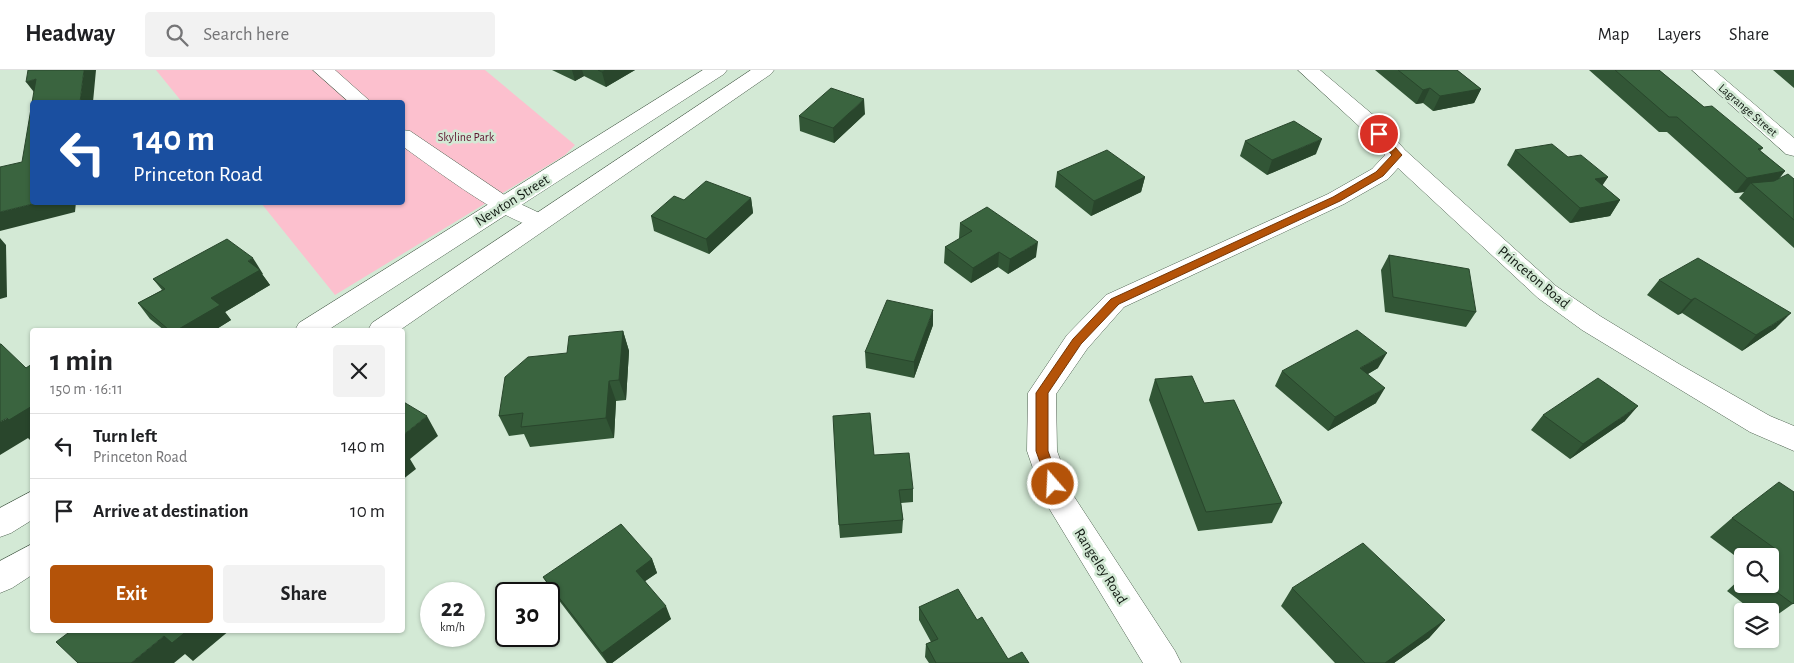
<!DOCTYPE html>
<html lang="en">
<head>
<meta charset="utf-8">
<style>
	:root { --surface:#fff; --page:#f2f2f2; --text:#202124; --muted:#757577; --line:#e0e0e0; --accent:#b45309 }
	body { margin:0; font-family:"Alegreya Sans",sans-serif; background:var(--page); color:var(--text); height:100vh; display:flex; flex-direction:column; font-size:19px; white-space:nowrap }
	* { box-sizing:border-box; margin:0 }
	p { font-size:16px; color:var(--muted) }
	.icon { flex:none; width:28px; height:28px; fill:none; stroke:currentColor; stroke-width:2; stroke-linecap:round; stroke-linejoin:round }
	.map { position:relative; flex:1; overflow:hidden }
	.details { position:absolute; left:30px; top:258px; width:375px; height:305px; display:flex; flex-direction:column; background:var(--surface); border-radius:5px; box-shadow:0 1px 4px #0004 }
	.details>* { flex:none }
	.top-card { position:absolute; left:30px; top:30px; width:375px; height:105px; border-radius:5px; box-shadow:0 1px 4px #0004; background:#1a4fa0; color:#fff; overflow:hidden }
	.tools { position:absolute; left:1734px; top:478px; display:grid; gap:10px }
	.tools a { display:grid; place-items:center; width:45px; height:45px; border-radius:5px; background:var(--surface); box-shadow:0 1px 4px #0004; font-size:25px }
	.speed { position:absolute; left:420px; top:512px; display:flex; gap:10px; font-size:25px; font-weight:700; text-align:center }
	.speed>* { display:grid; place-content:center; width:65px; height:65px; border-radius:50%; background:var(--surface); box-shadow:0 1px 4px #0004; line-height:1 }
	.speed small { font-size:12px; font-weight:400 }
	.speed .limit { border:2px solid #111; border-radius:8px; background:#fff; color:#111 }
	.pin { position:absolute; display:grid; place-items:center; width:42px; height:42px; color:#fff; margin:-21px; border:2px solid #fff; border-radius:50%; box-shadow:0 1px 5px #0007 }
	.me { position:absolute; width:55px; margin:-28px; rotate:341deg; stroke-linejoin:round; filter:drop-shadow(0 0 4px #0008) }
	.turn { display:flex; align-items:center; gap:18px; height:105px; padding:0 20px; font-size:22px }
	.turn .icon { width:65px; height:65px; stroke-width:2.5 }
	.turn b { display:block; font-size:35px; line-height:42px }
	.round { display:grid; place-items:center; flex:none; width:52px; height:52px; border-radius:5px; background:var(--page) }
	.overview { display:flex; align-items:center; justify-content:space-between; height:85px; padding:0 20px }
	h1 { font-size:30px; font-weight:700; line-height:38px }
	.action { display:flex; gap:10px; margin-top:auto; padding:10px 20px }
	.action a { flex:1; height:58px; border-radius:5px; background:var(--accent); color:#fff; font-size:20px; font-weight:700; line-height:58px; text-align:center }
	.action a+a { background:var(--page); color:var(--text) }
	ul { padding:0; list-style:none }
	li { display:flex; align-items:center; gap:15px; height:65px; padding:0 20px; border-top:1px solid var(--line) }
	li div { flex:1 }
	li b { display:block; font-size:19px }
	li em { font-style:normal }
	header { display:flex; align-items:center; gap:30px; box-sizing:border-box; height:70px; padding:0 25px; background:var(--surface); border-bottom:1px solid var(--line) }
	header strong { font-size:24px }
	nav { display:flex; gap:28px; margin-inline-start:auto; font-size:18px }
	.search { width:350px; height:45px; background:var(--page); display:flex; align-items:center; gap:12px; box-sizing:border-box; padding:0 18px; border-radius:5px; color:var(--muted); font-size:19px }
	.map>svg:first-child { display:block }
</style>
</head>
<body>
<header>
<strong>Headway</strong>
<div class="search"><svg class="icon" aria-label="search" viewBox="0 0 24 24"><circle cx="10" cy="10" r="6"/><path d="M15 15l6 6"/></svg>Search here</div>
<nav><a>Map</a><a>Layers</a><a>Share</a></nav>
</header>
<div class="map">
<svg width="1794" height="593" viewBox="0 0 1794 593">
	<rect width="100%" height="100%" fill="#d3e9d5"/>
	<!-- green -->
	<path fill="#fcc0ce" d="M156,0H485L575,75L565,85L335,225L261,133L402,132V32H182Z"/>
	<g fill="none" stroke-linecap="round" stroke-linejoin="round">
		<!-- minor casing -->
		<g stroke="#4f6251" stroke-width="1">
			<path id="minor" d="M313,0H335L371,32H349Z
				M1298,0H1320L1378,49L1405,80L1556,216L1600,246L1679,294L1770,346L1794,356V381L1750,362L1582,260L1538,228L1398,98L1388,109L1344,134L1124,237L1087,279L1056,324L1057,381L1073,425L1175,581L1181,593H1143L1044,430L1027,381L1028,323L1067,265L1106,225L1328,124L1372,99L1385,85L1362,59Z
				M402,60L410,61L512,130L548,147L552,152L548,157C519,165 430,95 402,76Z"/>
		</g>
		<!-- major casing -->
		<g stroke="#4f6251" stroke-width="1">
			<path id="major" d="M703,0H727L724,4L328,260H295L299,253Z
				M751,0H774L771,4L400,260H368L372,253Z
				M1692,0H1714L1794,68V86L1786,84Z
				M32,421V450L11,463L0,467V438Z
				M32,474V505L12,518L0,523V491Z"/>
		</g>
		<!-- minor -->
		<use href="#minor" fill="#fff" fill-rule="evenodd"/>
		<!-- major -->
		<use href="#major" fill="#fff" fill-rule="evenodd"/>
	</g>
	<!-- wall -->
	<path fill="#325636" d="M552,0H635L606,17L584,6L575,11Z
		M1375,0H1457L1481,19L1474,33L1433,41L1423,33L1416,34Z
		M1589,0H1659L1704,37L1763,78L1760,81L1785,101L1779,109H1794V178L1739,128L1744,122L1735,123L1667,62H1659Z
		M1773,0H1794V18Z
		M865,44L834,73L800,61L799,46Z
		M1245,71L1316,84L1267,105L1240,86Z
		M1515,80L1568,87L1608,107L1602,115L1620,130L1610,146L1570,153L1507,95Z
		M1057,102L1145,107L1141,122L1091,146L1055,117Z
		M751,128L753,143L709,184L654,161L651,146L684,130Z
		M960,153L1036,187L1008,204L998,197L971,213L944,193L945,177L960,169L959,168Z
		M1389,185L1476,242L1466,257L1385,242L1381,200Z
		M262,204L270,215L225,242L231,250L215,260H164L150,249L138,233L162,220L153,209L263,204Z
		M1659,210L1776,258L1742,281L1682,243L1678,245L1647,225Z
		M933,255L914,308L866,298L865,282Z
		M623,261L629,281L626,330L616,331L614,368L530,377L524,364L509,366L499,346L567,283Z
		M1378,298L1368,304L1376,333L1328,361L1275,316L1282,301Z
		M1155,309L1204,333L1282,433L1272,453L1198,461L1149,330Z
		M1543,345L1625,351L1570,389L1531,360Z
		M874,385L913,419V432L901,433L903,450L902,463L840,468L839,455Z
		M1794,422V533L1770,550V541H1753L1727,521L1742,507V514H1770V486H1742V491L1710,467L1732,448Z
		M652,489L657,503L645,511L671,549L612,593H607L551,520L543,507Z
		M1292,518L1445,550L1429,568L1394,593H1335L1281,536Z
		M919,537L977,550L1008,589L1029,593H929L925,587L926,574L931,572L919,550Z"/>
	<!-- shaded-wall -->
	<path fill="#29462c" d="M84,0H96L93,32H80Z
		M572,0H582L584,6L575,11Z
		M606,0H635L606,17L602,2Z
		M36,9L37,26L26,12Z
		M1430,18L1423,33L1416,34L1423,20Z
		M1481,19L1474,33L1433,41L1440,26Z
		M864,29L865,44L834,73L833,58Z
		M1322,69L1316,84L1267,105L1272,90Z
		M1785,101L1772,116L1751,113L1744,122L1735,123L1747,108Z
		M1145,107L1141,122L1091,146L1094,131Z
		M1608,107L1598,122L1595,109Z
		M751,128L753,143L709,184L706,169Z
		M1620,130L1610,146L1570,153L1580,138Z
		M41,132H76L75,142L0,161V142Z
		M0,168L6,175L7,227L0,229Z
		M1038,172L1036,187L1008,204L1010,189Z
		M999,182L998,197L971,213L973,198Z
		M253,188L263,204H262L270,215L225,242L231,250L215,260H177L211,228L248,191Z
		M1695,228L1682,243L1678,245L1691,230Z
		M933,240V255L914,308V292Z
		M1791,243L1776,258L1742,281L1756,265Z
		M623,261L629,281L626,330L619,310Z
		M1387,283L1378,298L1352,313L1360,298Z
		M609,311L616,331L614,368L606,348Z
		M1385,318L1376,333L1328,361L1335,347Z
		M32,336V369L30,370L28,368L0,385V352Z
		M1638,336L1625,351L1570,389L1583,374Z
		M427,346L438,366L410,389L416,399L402,410V366Z
		M652,489L657,503L641,514L636,501Z
		M666,536L671,549L612,593H607L602,583Z
		M1445,550L1429,568L1394,593H1385Z
		M188,560H230L193,591L185,584L174,593H131L164,566Z"/>
	<!-- building -->
	<path fill="#3a643f" stroke="#29462c" d="M28,0H84L80,32H32V132H41L0,142V97L22,92L36,9L26,12Z
		M598,0H606L602,2Z
		M1398,0H1457L1481,19L1440,26L1430,18L1423,20Z
		M1615,0H1659L1704,37L1712,36L1763,78L1758,79L1785,101L1747,108L1677,47H1669Z
		M831,18L864,29L833,58L799,46Z
		M1294,51L1322,69L1272,90L1245,71Z
		M1552,74L1568,87L1581,85L1608,107L1595,109L1620,130L1580,138L1515,80Z
		M1107,80L1145,107L1094,131L1057,102Z
		M1788,104L1794,109V150L1751,113L1774,111Z
		M706,111L751,128L706,169L651,146L674,126L684,130Z
		M987,137L1038,172L1010,189L999,182L973,198L945,177L972,161L960,153Z
		M227,169L253,188L248,191L260,200L211,228L220,235L177,260H169L138,233L165,219L153,209Z
		M1389,185L1469,199L1476,242L1393,227Z
		M1698,188L1791,243L1756,265L1695,228L1691,230L1659,210Z
		M887,230L933,240L914,292L865,282Z
		M1357,260L1387,283L1360,298L1385,318L1335,347L1282,301Z
		M623,261L619,310L609,311L606,348L521,357L523,343L499,346L505,307L528,287L567,283L569,266Z
		M0,274H1L26,298L32,294V336L9,350L7,348L0,352Z
		M1192,306L1204,333L1234,330L1282,433L1206,442L1155,309Z
		M1598,308L1638,336L1583,374L1543,345Z
		M402,331L427,346L402,366Z
		M870,343L874,385L909,383L913,419L899,420L903,450L839,455L833,346Z
		M1779,412L1794,422V533L1793,534L1766,514H1770V486H1769L1777,480L1732,448Z
		M621,454L652,489L636,501L666,536L602,583L543,507Z
		M1363,473L1445,550L1385,593H1365L1292,518Z
		M958,519L977,550L982,547L1008,589L1022,582L1029,593H936L926,574L938,569L919,537Z
		M72,560H188L172,573L164,566L131,593H78L56,572Z"/>
	<!-- route -->
	<path fill="#b45309" stroke="#753606" d="M1376,62H1382L1402,85L1383,106L1340,131L1119,234L1081,274L1048,323V381L1060,414L1058,417H1049L1036,381V323L1073,269L1111,229L1333,127L1376,102L1392,85L1376,66Z"/>
	<g text-anchor="middle" stroke-width="5" stroke-linejoin="round" paint-order="stroke">
		<!-- far-street labels -->
		<g font-size="12" fill="#111912" stroke="#d3e9d5">
			<text transform="translate(1748 40) rotate(41)" y="4">Lagrange Street</text>
		</g>
		<!-- far-park labels -->
		<g font-size="12" fill="#5e1630" stroke="#d3e9d5">
			<text x="466" y="71">Skyline Park</text>
		</g>
		<!-- street labels -->
		<g font-size="15" fill="#111912" stroke="#d3e9d5">
			<text transform="translate(512 130) rotate(-32)" y="5">Newton Street</text>
			<text transform="translate(1534 207) rotate(40)" y="5">Princeton Road</text>
			<text transform="translate(1101 496) rotate(58)" y="5">Rangeley Road</text>
		</g>
	</g>
</svg>
<div class="tools">
<a><svg class="icon" aria-label="search" viewBox="0 0 24 24"><circle cx="10" cy="10" r="6"/><path d="M15 15l6 6"/></svg></a>
<a><svg class="icon" aria-label="layers" viewBox="0 0 24 24"><path d="M12 4l9 5-9 5-9-5zM3 14l9 5 9-5"/></svg></a>
</div>
<div class="speed"><div>22<small>km/h</small></div><div class="limit">30</div></div>
<div class="pin" style="left:1379px;top:64px;background:#d93025"><svg class="icon" aria-label="arrive" viewBox="0 0 24 24"><path d="M6 21V4h12l-3 4 3 4H6"/></svg></div>
<svg class="me" style="left:1053px;top:414px" viewBox="-20 -20 40 40"><circle r="17" fill="#b45309" stroke="#fff" stroke-width="3"/><path d="M0-11L8 9 0 5-8 9z" fill="#fff"/></svg>
<div class="top-card">
<div class="turn"><svg class="icon" aria-label="left" viewBox="0 0 24 24"><path d="M17 20v-9H6M10 6l-5 5 5 5"/></svg><div><b>140 m</b>Princeton Road</div></div>
</div>
<section class="details">
<div class="overview"><div><h1>1 min</h1><p>150 m · 16:11</p></div><a class="round"><svg class="icon" aria-label="close" viewBox="0 0 24 24"><path d="M6 6l12 12M18 6L6 18"/></svg></a></div>
<ul>
<li><svg class="icon" aria-label="left" viewBox="0 0 24 24"><path d="M17 20v-9H6M10 6l-5 5 5 5"/></svg><div><b>Turn left</b><p>Princeton Road</p></div><em>140 m</em></li>
<li><svg class="icon" aria-label="arrive" viewBox="0 0 24 24"><path d="M6 21V4h12l-3 4 3 4H6"/></svg><div><b>Arrive at destination</b></div><em>10 m</em></li>
</ul>
<div class="action"><a>Exit</a><a>Share</a></div>
</section>
</div>
</body>
</html>
